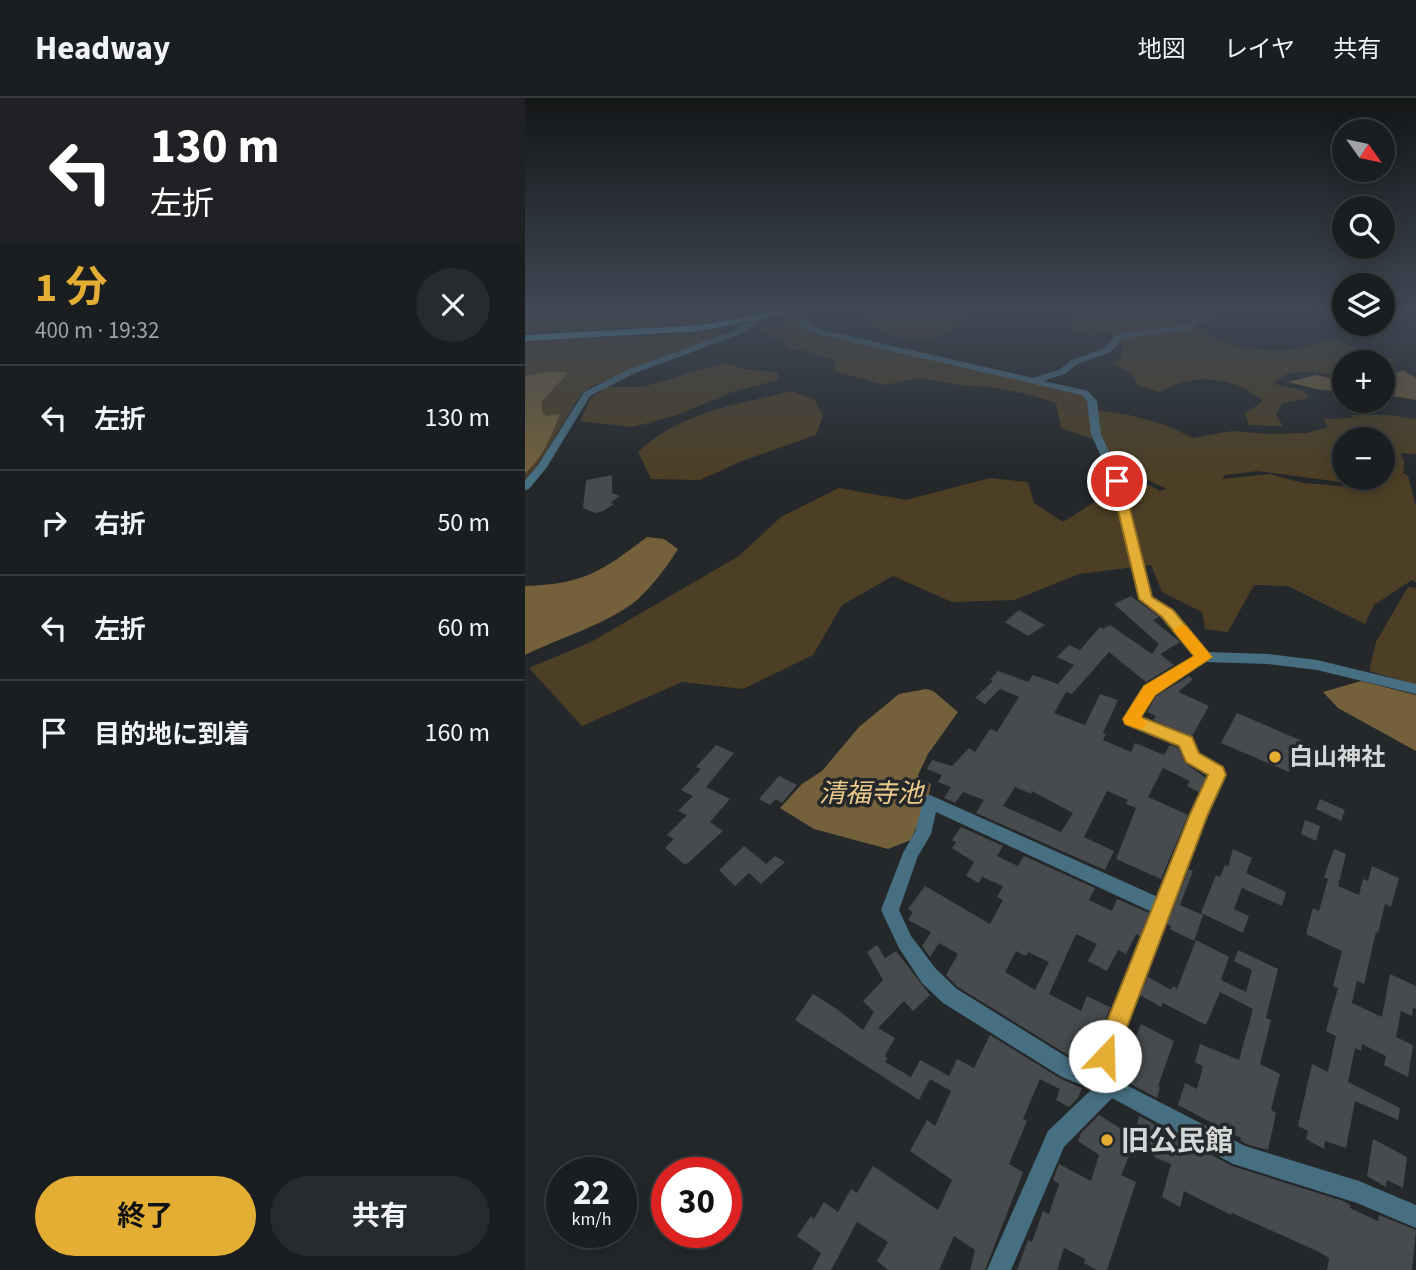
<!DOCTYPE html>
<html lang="ja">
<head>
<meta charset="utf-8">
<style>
	:root { --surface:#1b1e20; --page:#282b2d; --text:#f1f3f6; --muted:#a0a2a5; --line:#393c3e; --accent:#e4ae35 }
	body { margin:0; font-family:"Source Sans 3","Noto Sans JP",sans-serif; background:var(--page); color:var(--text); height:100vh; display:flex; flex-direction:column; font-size:26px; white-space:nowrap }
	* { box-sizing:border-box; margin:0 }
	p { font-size:23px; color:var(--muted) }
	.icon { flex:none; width:38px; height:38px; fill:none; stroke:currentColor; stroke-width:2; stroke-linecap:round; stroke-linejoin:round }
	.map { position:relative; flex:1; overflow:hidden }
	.drawer { display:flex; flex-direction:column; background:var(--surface); width:525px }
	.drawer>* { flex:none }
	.hud { background:#202124; color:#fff; overflow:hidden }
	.needle { width:46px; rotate:123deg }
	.tools { position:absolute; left:807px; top:21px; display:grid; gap:14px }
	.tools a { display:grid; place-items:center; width:63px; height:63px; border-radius:50%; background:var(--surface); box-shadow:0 4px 18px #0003,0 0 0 2px var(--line); font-size:35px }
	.speed { position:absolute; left:21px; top:1059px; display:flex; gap:14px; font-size:35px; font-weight:700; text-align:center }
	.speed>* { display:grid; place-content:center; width:91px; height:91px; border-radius:50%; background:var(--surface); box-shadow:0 4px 18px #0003,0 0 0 2px var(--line); line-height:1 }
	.speed small { font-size:18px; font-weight:400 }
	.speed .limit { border:10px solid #d22; background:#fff; color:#111 }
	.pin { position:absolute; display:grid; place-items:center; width:60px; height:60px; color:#fff; margin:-30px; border:4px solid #fff; border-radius:50%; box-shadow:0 2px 7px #0007 }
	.me { position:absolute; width:77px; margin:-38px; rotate:21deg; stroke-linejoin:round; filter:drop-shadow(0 0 5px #0008) }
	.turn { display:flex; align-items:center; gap:24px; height:147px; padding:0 35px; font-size:32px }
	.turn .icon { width:91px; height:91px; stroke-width:2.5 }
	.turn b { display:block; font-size:49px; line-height:60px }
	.round { display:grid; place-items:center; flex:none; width:74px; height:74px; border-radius:37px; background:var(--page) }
	.overview { display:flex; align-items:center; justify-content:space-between; height:119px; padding:0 35px }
	h1 { font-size:42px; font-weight:700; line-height:52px; color:var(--accent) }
	.button { display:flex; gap:14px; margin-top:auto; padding:14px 35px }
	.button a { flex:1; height:80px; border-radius:42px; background:var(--accent); color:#111; font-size:28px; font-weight:700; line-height:80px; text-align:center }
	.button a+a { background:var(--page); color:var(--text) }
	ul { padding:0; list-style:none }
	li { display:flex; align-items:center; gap:21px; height:105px; padding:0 35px; border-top:2px solid var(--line) }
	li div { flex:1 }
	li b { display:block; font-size:26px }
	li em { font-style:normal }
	header { display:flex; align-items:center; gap:42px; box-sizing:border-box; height:98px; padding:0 35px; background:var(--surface); border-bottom:2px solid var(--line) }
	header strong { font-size:33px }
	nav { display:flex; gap:38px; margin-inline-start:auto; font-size:24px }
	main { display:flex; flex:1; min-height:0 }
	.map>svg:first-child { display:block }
</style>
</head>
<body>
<header>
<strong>Headway</strong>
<nav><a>地図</a><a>レイヤ</a><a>共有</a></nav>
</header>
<main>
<section class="drawer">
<div class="hud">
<div class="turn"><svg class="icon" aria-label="left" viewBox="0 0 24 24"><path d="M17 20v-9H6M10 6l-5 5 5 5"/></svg><div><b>130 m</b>左折</div></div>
</div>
<div class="overview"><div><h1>1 分</h1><p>400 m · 19:32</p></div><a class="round"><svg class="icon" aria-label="close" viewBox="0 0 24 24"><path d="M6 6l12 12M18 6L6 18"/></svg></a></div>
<ul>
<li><svg class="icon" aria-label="left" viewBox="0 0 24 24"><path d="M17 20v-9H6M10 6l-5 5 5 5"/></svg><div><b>左折</b></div><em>130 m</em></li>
<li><svg class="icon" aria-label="right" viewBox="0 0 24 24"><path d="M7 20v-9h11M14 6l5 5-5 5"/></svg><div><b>右折</b></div><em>50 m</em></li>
<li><svg class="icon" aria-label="left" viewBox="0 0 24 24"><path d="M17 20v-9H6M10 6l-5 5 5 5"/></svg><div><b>左折</b></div><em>60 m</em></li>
<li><svg class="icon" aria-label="arrive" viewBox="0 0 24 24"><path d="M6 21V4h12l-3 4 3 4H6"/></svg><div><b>目的地に到着</b></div><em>160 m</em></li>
</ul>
<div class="button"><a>終了</a><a>共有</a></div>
</section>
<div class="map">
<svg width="891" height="1172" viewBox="0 0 891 1172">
	<rect width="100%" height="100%" fill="#24282a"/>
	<!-- green -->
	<path fill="#4d3f25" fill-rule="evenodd" d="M0,214H245L157,228L0,235Z
		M335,214H442C424,253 355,246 335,214Z
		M552,214H620L627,218H655L658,214H683L666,223C687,248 740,256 772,251C782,249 794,243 803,243C821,243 841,255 860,258L867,261L870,269L858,273V264H819V278C796,277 766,265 749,286L779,293L784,300L757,305L751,317L758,328L724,327L720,316L738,303C708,278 667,274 635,294L614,288L605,274L587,266L597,258L598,247L586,236L567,237L539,229Z
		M267,220L279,230L558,296L563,300L566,311L604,317L641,327L668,340L707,333L743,336L782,335L803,329L798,321L828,320L827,317H865L891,321V356L875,355L879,363L878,375L883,378L891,408V484L887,482L849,507L840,526L763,488L729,487L703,534L680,531L677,514L637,494L626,467L554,476L489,502L427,504L368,478L317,507L288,557L218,591L157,584L57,628L4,570L66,544L214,458L256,419L314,390L381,402L465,380L503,384L509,405L538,424L573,402L574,378L594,371L635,393L642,391L588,366L579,345L536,330L531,305L502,296L464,289L434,287L393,280L360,287L308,273L311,263L273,251L266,252L259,249L262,244L230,233ZM819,341H858V380H819ZM733,373L830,386L828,389L778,385L744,376L697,381L700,377Z
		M189,231L197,234L198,237L130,261L66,289L56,296L12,368L0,381V242L124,238Z
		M199,265L225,272L252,274L253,282L207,294L155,316L108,329L55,323L66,300L82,289H118Z
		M266,293L289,301L298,318L291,337L217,363L175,382L126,381L113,354C155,314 212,307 266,293Z
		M883,489L891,490V587L844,573L851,544Z"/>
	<!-- water -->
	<path fill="#74613b" d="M878,272L891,280V302L858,296V281Z
		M27,273L43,275L17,303V314L21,318L35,316C27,336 17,362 0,375V278Z
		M791,277L819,283V293L796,292L763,284Z
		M122,439L139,441L153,451C141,470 128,487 112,502C83,526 34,540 0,557V488C59,486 76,474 122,439Z
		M836,583L891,597V653L813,610L798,594Z
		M401,591L408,593L433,614L403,656L393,677L395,681L406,686L403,700L386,742L363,751L289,731L255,710L277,686L297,673L334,629L374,596Z"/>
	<!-- building -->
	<path fill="#474b4d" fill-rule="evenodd" d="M87,377V395L95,398L85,405L89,406L78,413L70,415L58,410L61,382Z
		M606,498L634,519L628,522L655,544L635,556L649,567L621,584L584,554L547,596L541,594L529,615L560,627L575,596L593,602L578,635L581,636L578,642L606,654L610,645L639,657L645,647L653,650L660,665L681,680L674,694L662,688L665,683L638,670L623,699L663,717L636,781L591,761L611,710L601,706L603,702L582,693L559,739L589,753L580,772L451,715L459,702L438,694L430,705L419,700L426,689L413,684L417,677L402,671L407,662L427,668L444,650L450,654L465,631L472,634L494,599L475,591L460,606L450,600L468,583L465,582L473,573L503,584L508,577L533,586L549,567L532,559L544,547L555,552L575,529L578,531L585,527L627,556L634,546L589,506ZM490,689L506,696L507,693L548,715L536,734L478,708Z
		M494,512L520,527L503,538L480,524Z
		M664,578L668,581L653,594L684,608L667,638L628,622L631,618L622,614L631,598Z
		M712,615L777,643L764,674L696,645Z
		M191,647L209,655L181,689L205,701L185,724L198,733L163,765L159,766L140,750L149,741L142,737L162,717L153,713L168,698L156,692L176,671L171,669Z
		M254,678L272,687L257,705L251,701L245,707L234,701Z
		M795,701L820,712L816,723L791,711Z
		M780,722L795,728L791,743L776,736Z
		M436,729L478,748L472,758L493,768L499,758L570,790L564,802L587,813L592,801L624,815L615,838L611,836L601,856L593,852L582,873L563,863L572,846L551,836L524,896L556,913L562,898L585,909L564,967L551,962L433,889L421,877L433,856L414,845L405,859L397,848L406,834L383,822L388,814L383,811L400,788L465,826L478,802L472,799L478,788L457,779L454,785L441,778L449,764L427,750L431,744L427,742ZM491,853L501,858L503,854L524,864L510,892L480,874Z
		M219,748L241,766L250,758L260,764L236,786L224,775L210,788L194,772Z
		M708,751L727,760L721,775L761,794L757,808L717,790L709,811L724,818L718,835L676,815L691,777L695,779L700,767L703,769Z
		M809,751L821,756L813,788L834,797L838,781L843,783L847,768L874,780L866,809L860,806L853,835L851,834L839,886L832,883L827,905L857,919L865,876L891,888V911L888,909L887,918L876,913L871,939L888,947L883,979L859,967L861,958L837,946L836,953L830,950L823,984L875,1010L873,1022L830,1003L821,1050L800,1043L799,1051L781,1041L783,1033L773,1028L787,966L803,974L811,938L801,933L813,890L808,888L817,853L781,836L788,810L794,813L803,781L799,779Z
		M664,771L668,773L655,807L678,817L669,843L645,831L646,828L642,826Z
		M671,842L704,859L696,882L721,894L727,872L709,863L713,852L753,871L741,920L746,922L735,966L755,976L746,1012L751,1015L743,1052L721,1046L715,1042L716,1040L653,1007L660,985L672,991L678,968L670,964L675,946L714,962L728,911L695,894L681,927L638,905L636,909L615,897L623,879L646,892L648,888L652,891Z
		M352,847L360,860L371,853L405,897L388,913L379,903L353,930L370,940L360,958L363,960L360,964L386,979L395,962L424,978L432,961L449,970L465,937L536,981L557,990L553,1000L544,1009L531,1002L535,991L515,981L498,1021L502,1023L484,1066L498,1074L460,1172H445L450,1152L429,1138L414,1172H363L352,1163L363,1144L332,1124L306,1172H287L296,1155L272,1138L286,1118L289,1121L299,1104L313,1114L326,1091L332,1095L348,1068L413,1112L427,1082L385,1053L402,1022L410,1028L426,993L405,981L394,1002L270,922L288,896L312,911L338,932L349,914L338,903L358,882L342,854Z
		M616,926L649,943L633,988L635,989L632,1000L604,985L612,955L606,951Z
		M574,1017L609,1039L614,1018L707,1068L818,1103L825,1107V1110L853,1123L854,1117L891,1132L887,1172H802L804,1160L794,1154L707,1115L706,1117L659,1093L655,1109L637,1099L646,1066L629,1059L631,1051L611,1041L596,1077L611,1084L582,1172H572L559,1165L560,1161L539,1150L532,1172H492L503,1142L507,1144L518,1113L524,1116L534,1086L528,1082L534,1066L566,1083L574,1057L553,1043L556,1035Z
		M848,1041L882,1059L878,1090L862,1082L861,1089L842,1078Z"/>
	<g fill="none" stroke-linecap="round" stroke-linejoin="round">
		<!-- minor -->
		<path fill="#476f82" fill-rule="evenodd" d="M264,214H273L286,227L298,232L508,280L534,272L546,262L580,250L592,236L657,228L685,214H696L662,232L598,240L586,254L552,266L540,276L518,283L563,293L572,303L576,336L597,383L627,499L648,512L683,554L743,556L792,562L891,586V596L792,572L743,566L681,564L629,596L615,620L666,640L673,655L698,672L701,677L682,716L582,977L720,1048L834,1083L891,1107V1130L832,1105L708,1066L587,1000L539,1049L486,1172H462L523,1033L567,991L537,979L418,905L397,885L374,850L356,812L378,755L390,734L399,699L405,697L633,799L666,716L684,679L662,663L655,648L601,626L599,622L619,588L670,558L638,518L615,501L587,383L566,336L562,303L557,297L292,236L280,231ZM411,714L627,814L565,970L550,964L432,891L411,871L386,838L374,812L393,758L406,736Z
			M235,218L242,220L211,238L110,275L65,298L22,369L4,391L0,392V382L13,367L59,294L104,271L205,234Z"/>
		<!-- major -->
		<path fill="#5eb7dd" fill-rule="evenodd" d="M244,214H268L176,233L0,243V237L176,227Z"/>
	</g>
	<!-- sky -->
	<linearGradient id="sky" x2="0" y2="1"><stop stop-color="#141617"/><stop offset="0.56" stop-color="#3f4855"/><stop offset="1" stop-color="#3f4855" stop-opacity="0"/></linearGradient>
	<rect width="891" height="379" fill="url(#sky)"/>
	<!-- route -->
	<path fill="#e4ae35" stroke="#947122" stroke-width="2" d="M592,379L598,383L627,499L648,512L687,559L630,597L616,619L667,639L674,655L698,669L701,677L683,716L588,966L580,969L572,966L568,958L665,716L683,677L661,664L654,648L600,626L598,621L619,588L669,558L637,519L614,501L586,383Z"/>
	<!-- slow -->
	<path fill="#f59e0b" d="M656,527L661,528L687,559L630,597L616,619L622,625L619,629L614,631L600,626L598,621L619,588L669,558L648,532Z"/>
	<!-- markers -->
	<g fill="#e4ae35" stroke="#24282a" stroke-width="2.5">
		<circle cx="750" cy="659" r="7"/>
		<circle cx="582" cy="1042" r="7"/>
	</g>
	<g text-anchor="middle" stroke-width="7" stroke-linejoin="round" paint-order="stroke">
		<!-- poi labels -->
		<g font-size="24" font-weight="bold" fill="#d4d6d7" stroke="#24282a" text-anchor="start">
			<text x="764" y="667">白山神社</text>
		</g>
		<!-- water labels -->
		<g font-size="26" font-style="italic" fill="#ecca8a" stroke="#24282a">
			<text x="346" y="704">清福寺池</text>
		</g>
		<!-- near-poi labels -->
		<g font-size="28" font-weight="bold" fill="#d4d6d7" stroke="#24282a" text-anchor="start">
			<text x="596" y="1052">旧公民館</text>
		</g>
	</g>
</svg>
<div class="tools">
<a><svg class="needle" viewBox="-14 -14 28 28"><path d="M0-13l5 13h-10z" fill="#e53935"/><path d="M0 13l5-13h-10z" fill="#a0a2a5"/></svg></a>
<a><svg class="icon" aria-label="search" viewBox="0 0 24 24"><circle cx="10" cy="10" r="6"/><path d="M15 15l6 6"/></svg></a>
<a><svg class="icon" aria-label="layers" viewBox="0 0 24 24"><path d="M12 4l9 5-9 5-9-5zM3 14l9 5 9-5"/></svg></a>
<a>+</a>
<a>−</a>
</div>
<div class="speed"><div>22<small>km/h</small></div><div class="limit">30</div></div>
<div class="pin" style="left:592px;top:383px;background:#d93025"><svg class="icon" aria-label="arrive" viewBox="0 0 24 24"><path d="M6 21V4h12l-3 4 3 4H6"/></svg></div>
<svg class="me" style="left:580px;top:958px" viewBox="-20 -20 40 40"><circle r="19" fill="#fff"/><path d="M0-13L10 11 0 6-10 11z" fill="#e4ae35"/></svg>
</div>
</main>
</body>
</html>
